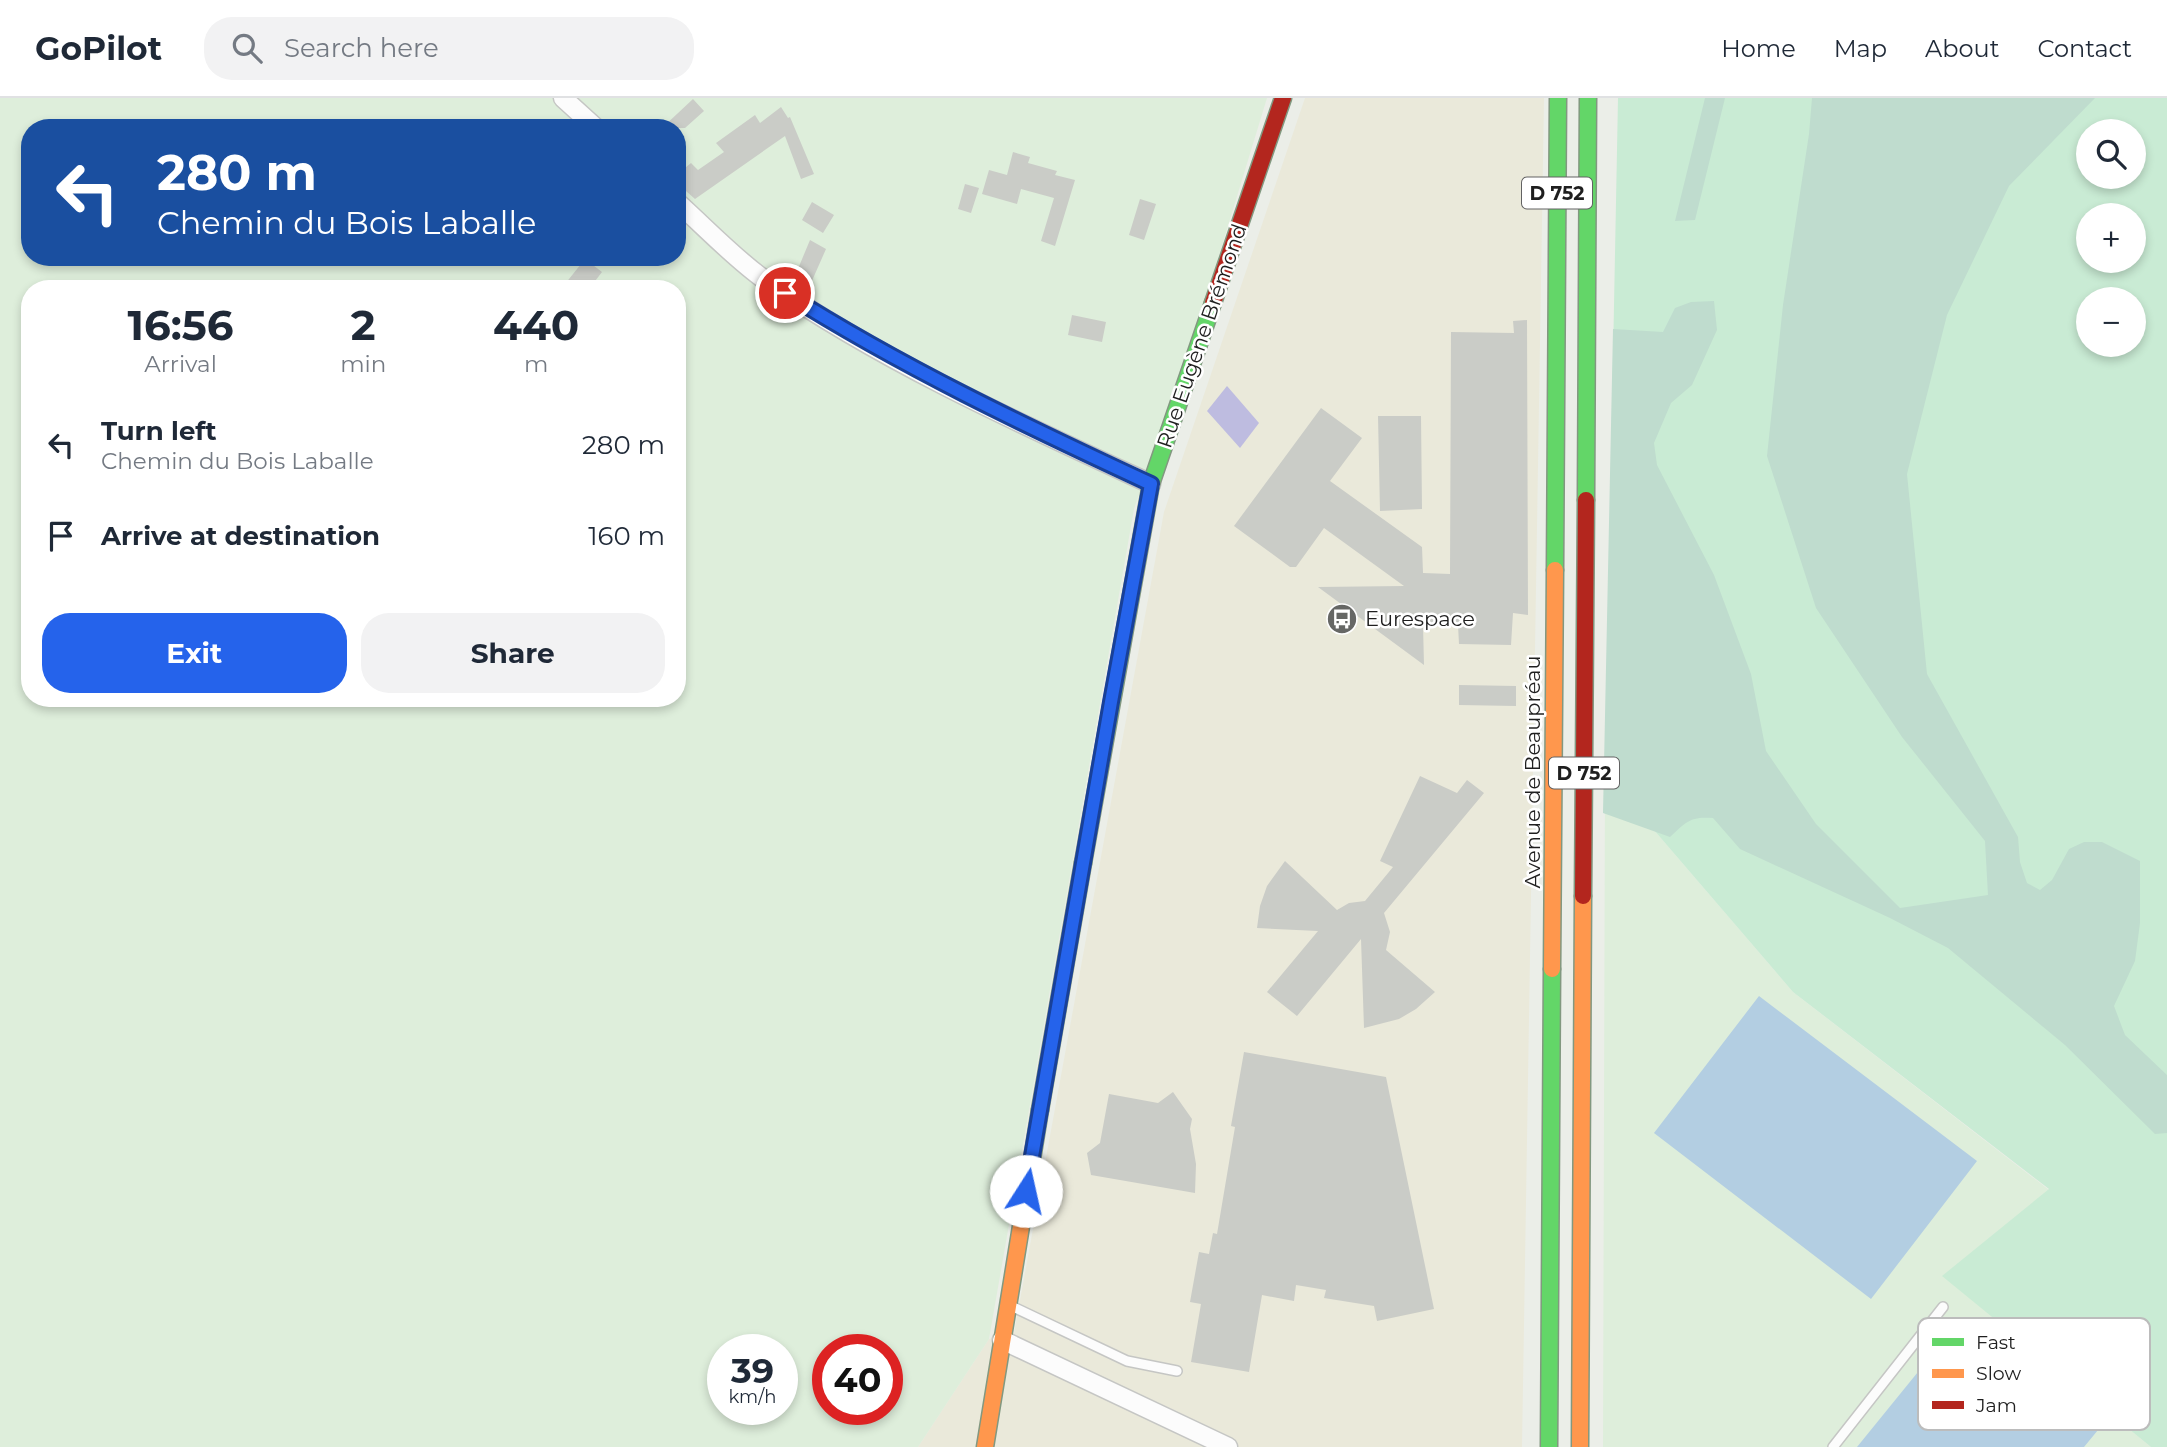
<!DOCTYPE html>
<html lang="en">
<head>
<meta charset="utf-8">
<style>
	:root { --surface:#fff; --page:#f2f2f3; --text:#1f2937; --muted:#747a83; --line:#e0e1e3; --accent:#2563eb }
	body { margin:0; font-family:Montserrat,sans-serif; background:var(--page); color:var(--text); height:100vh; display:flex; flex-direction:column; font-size:26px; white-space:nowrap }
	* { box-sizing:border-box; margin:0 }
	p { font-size:23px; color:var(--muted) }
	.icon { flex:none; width:38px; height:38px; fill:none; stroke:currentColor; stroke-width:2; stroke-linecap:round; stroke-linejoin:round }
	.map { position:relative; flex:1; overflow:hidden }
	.sheet { position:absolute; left:21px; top:182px; width:665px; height:427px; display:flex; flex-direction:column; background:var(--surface); border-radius:28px; box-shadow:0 4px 10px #0003 }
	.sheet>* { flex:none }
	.banner { position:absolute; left:21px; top:21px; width:665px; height:147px; border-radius:28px; box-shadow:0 4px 10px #0003; background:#1a4fa0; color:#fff; overflow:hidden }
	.controls { position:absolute; left:2076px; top:21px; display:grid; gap:14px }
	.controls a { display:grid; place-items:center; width:70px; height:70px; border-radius:50%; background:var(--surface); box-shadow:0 4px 10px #0003; font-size:35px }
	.speed { position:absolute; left:707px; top:1236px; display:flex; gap:14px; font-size:35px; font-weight:700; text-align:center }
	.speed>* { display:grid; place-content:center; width:91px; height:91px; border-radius:50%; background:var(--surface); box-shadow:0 4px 10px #0003; line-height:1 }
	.speed small { font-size:18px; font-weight:400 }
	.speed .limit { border:10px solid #d22; background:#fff; color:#111 }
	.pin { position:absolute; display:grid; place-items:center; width:60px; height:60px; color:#fff; margin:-30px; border:4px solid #fff; border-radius:50%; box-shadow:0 2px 7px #0007 }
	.me { position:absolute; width:77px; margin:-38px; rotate:10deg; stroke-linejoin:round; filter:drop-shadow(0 0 5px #0008) }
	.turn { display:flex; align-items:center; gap:24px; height:147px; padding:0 21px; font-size:32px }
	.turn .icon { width:91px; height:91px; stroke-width:2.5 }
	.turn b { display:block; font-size:49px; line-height:60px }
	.eta { display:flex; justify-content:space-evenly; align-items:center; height:119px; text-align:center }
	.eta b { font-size:42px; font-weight:700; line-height:49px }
	.action { display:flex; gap:14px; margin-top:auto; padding:14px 21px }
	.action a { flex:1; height:80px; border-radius:28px; background:var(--accent); color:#fff; font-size:28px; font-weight:700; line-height:80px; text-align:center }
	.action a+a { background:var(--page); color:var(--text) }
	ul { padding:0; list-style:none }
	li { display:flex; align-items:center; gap:21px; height:91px; padding:0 21px }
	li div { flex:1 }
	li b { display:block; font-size:26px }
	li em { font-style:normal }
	header { display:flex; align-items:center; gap:42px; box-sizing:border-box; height:98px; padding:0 35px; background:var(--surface); border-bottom:2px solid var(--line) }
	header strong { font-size:33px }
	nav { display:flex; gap:38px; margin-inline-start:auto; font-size:24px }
	.search { width:490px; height:63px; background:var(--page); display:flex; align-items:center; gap:18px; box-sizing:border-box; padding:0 24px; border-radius:28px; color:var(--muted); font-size:26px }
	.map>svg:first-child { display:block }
</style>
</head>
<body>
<header>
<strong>GoPilot</strong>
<div class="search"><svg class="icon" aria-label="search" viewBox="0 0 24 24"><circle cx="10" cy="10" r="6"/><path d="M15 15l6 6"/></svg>Search here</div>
<nav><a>Home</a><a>Map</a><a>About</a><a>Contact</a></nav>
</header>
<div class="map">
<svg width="2167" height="1349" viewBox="0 0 2167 1349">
	<rect width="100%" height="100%" fill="#ebeee8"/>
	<!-- commercial -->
	<path fill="#eae9da" d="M1305,0H1544L1522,1349H918L989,1241L1014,1235L1164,414Z"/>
	<!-- farmland -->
	<path fill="#deeedb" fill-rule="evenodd" d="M0,0H1267L1202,213L1134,411L989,1241L918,1349H0ZM30,30H677V159H30ZM30,191H677V600H30ZM723,1251H782V1311H723ZM828,1251H887V1311H828Z
		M1605,675L1793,894L2049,1092L1943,1178L2151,1349H1603Z"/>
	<!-- grass -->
	<path fill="#c9ebd4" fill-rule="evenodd" d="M1618,0H2167V1349H2151L1942,1178L2049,1091L1793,894L1605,675ZM2088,33H2133V79H2088ZM2088,117H2133V163H2088ZM2088,201H2133V247H2088Z"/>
	<!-- forest -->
	<path fill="#bfdcce" d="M1705,0H1725L1695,122L1675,123Z
		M1812,0H2095L2009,88L1947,217L1907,376L1927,576L2018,739L2020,764L2027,785L2040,792L2052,782L2069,751L2084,744H2102L2140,763V825L2135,863L2114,908L2125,937L2167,977V1035L2155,1036L2065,947L1948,850L1890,820L1740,751L1713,720C1690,718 1686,724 1670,739L1603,715L1613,231L1663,234L1675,210L1691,204L1714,203L1717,232L1692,287L1671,305L1654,345L1657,367L1714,477L1751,576L1766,653L1816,726L1900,810L1988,797L1985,743L1902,639L1816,510L1767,358L1783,207L1809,36Z"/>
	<!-- pitch -->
	<path fill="#b3cee2" d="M1759,898L1977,1063L1871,1201L1654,1035Z
		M1961,1221L2098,1332L2084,1349H1857Z"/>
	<!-- water -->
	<path fill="#bebce0" d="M1227,288L1259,325L1240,350L1207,313Z"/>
	<!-- building -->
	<path fill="#caccc7" d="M693,1L704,13L685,30H662Z
		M781,9L788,20L790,19L814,76L801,81L785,38L695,101L677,85V63L685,70L691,65L698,72L724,54L716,45L755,17L760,25Z
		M1013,54L1030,59L1028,65L1057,73L1055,77L1075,82L1055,148L1041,143L1054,100L1021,91L1017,106L982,96L989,72L1007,77Z
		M965,86L979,90L971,115L958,111Z
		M1140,101L1156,106L1144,142L1129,137Z
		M812,104L834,117L823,135L802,122Z
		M810,142L826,151L811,185L795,178Z
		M585,161L602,174L589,191H561Z
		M1072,217L1106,224L1102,244L1068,237Z
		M1527,222L1528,517L1513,515L1511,547L1459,546L1458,527H1423L1424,567L1318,489L1404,488L1324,430L1296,469H1290L1234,428L1321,310L1362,340L1330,383L1422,449L1423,475L1450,476L1451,234L1514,235L1513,223Z
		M1378,318H1421L1422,411L1380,413Z
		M1459,587L1516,588V608L1459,607Z
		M1420,678L1457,695L1467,682L1484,695L1384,815L1390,834L1386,852L1435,894L1416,911L1399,921L1364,930L1361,841L1297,918L1267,894L1318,833L1257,830L1260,808L1267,788L1285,763L1337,812L1349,805L1365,803L1393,769L1380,763Z
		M1244,954L1386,979L1434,1211L1377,1223L1374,1208L1324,1200L1326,1192L1296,1187L1294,1203L1262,1197L1249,1274L1191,1264L1201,1206L1190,1204L1199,1154L1209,1156L1213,1135L1217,1136L1235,1029L1231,1028Z
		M1173,994L1192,1021L1190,1031L1196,1066L1195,1095L1091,1077L1087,1055L1100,1045L1109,996L1158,1005Z"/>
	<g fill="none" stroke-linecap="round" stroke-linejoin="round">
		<!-- lane casing -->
		<g stroke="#c5c6c4" stroke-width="12">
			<path id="lane" d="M1009,1207L1127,1263L1177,1273
				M1833,1349L1943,1209"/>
		</g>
		<!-- street casing -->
		<g stroke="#c5c6c4" stroke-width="21">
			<path id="street" d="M563,0L596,30
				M677,104C705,129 735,161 765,182C883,264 1021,326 1151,386
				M1002,1242L1228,1349"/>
		</g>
		<!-- fast casing -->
		<g stroke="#829880" stroke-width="19">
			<path id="fast" d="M1586,402L1588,0
				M1555,472L1558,0
				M1083,765L1151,386L1213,205
				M1549,1349L1552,871"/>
		</g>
		<!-- slow casing -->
		<g stroke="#829880" stroke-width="19">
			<path id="slow" d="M1552,871L1555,472
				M985,1349L1040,1012
				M1580,1349L1583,798"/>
		</g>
		<!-- jam casing -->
		<g stroke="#829880" stroke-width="19">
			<path id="jam" d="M1213,205L1283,0
				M1583,798L1586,402
				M1040,1012L1083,765"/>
		</g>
		<!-- lane -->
		<use href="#lane" stroke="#fcfcfc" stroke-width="9"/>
		<!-- street -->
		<use href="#street" stroke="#fcfcfc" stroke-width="18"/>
		<!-- fast -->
		<use href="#fast" stroke="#63d668" stroke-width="16"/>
		<!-- slow -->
		<use href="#slow" stroke="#ff974d" stroke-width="16"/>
		<!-- jam -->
		<use href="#jam" stroke="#b3261e" stroke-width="16"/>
	</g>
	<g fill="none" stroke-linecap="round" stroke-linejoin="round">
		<!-- route casing -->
		<g stroke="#184099" stroke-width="18">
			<path id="route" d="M785,195C902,269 1026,328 1151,386L1111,604L1026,1093"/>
		</g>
		<!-- route -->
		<use href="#route" stroke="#2563eb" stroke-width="12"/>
	</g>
	<!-- icons -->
	<defs>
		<g id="bus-disc" transform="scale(1.575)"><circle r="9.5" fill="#666765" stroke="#fff"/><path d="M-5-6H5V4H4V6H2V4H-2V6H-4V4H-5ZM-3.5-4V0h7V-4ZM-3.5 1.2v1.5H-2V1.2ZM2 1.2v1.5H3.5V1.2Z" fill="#fff"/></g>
	</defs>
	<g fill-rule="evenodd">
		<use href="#bus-disc" x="1342" y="521"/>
	</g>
	<g text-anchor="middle" stroke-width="5" stroke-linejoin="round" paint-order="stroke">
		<!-- shield labels -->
		<g fill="#fff" stroke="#626262" stroke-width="2">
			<rect x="1522" y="79.5" width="70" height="31" rx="5"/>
			<rect x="1549" y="659.5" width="70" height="31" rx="5"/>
		</g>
		<g font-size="19" font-weight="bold" fill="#1f1f1f">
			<text x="1557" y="102">D 752</text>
			<text x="1584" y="682">D 752</text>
		</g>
		<!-- street labels -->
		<g font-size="21" fill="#1f1f1f" stroke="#fff">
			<text transform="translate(1202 238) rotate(-71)" y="7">Rue Eugène Brémond</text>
			<text transform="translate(1533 674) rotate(-90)" y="7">Avenue de Beaupréau</text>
		</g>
		<!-- poi labels -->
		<g font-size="21" fill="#1f1f1f" stroke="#fff" text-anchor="start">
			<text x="1365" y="528">Eurespace</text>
		</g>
	</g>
	<!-- legend -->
	<rect x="1918" y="1220" width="232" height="112" rx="10" fill="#fff" stroke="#bcbcbc" stroke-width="2"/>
	<rect x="1932" y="1240" width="32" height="8" fill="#63d668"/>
	<rect x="1932" y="1271" width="32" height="9" fill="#ff974d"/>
	<rect x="1932" y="1303" width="32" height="8" fill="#b3261e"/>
	<g font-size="19" fill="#1f1f1f">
		<text x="1976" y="1251">Fast</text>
		<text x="1976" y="1282">Slow</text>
		<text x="1976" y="1314">Jam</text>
	</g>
</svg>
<div class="controls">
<a><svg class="icon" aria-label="search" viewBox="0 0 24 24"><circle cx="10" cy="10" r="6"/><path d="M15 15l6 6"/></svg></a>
<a>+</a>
<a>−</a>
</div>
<div class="speed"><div>39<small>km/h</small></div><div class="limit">40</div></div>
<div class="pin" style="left:785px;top:195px;background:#d93025"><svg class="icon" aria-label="arrive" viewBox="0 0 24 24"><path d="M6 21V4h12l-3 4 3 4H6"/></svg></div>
<svg class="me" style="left:1026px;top:1093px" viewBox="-20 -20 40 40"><circle r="19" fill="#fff"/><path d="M0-13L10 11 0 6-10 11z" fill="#2563eb"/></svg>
<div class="banner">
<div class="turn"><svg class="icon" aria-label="left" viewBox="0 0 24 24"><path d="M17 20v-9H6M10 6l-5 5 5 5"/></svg><div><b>280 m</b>Chemin du Bois Laballe</div></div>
</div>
<section class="sheet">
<div class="eta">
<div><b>16:56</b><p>Arrival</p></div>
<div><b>2</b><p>min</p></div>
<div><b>440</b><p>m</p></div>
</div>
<ul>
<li><svg class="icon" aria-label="left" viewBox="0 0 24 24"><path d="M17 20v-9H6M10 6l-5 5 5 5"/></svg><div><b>Turn left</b><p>Chemin du Bois Laballe</p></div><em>280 m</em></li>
<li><svg class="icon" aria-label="arrive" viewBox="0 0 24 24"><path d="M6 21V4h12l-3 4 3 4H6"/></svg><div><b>Arrive at destination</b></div><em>160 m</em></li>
</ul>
<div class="action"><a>Exit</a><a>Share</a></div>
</section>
</div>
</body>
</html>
